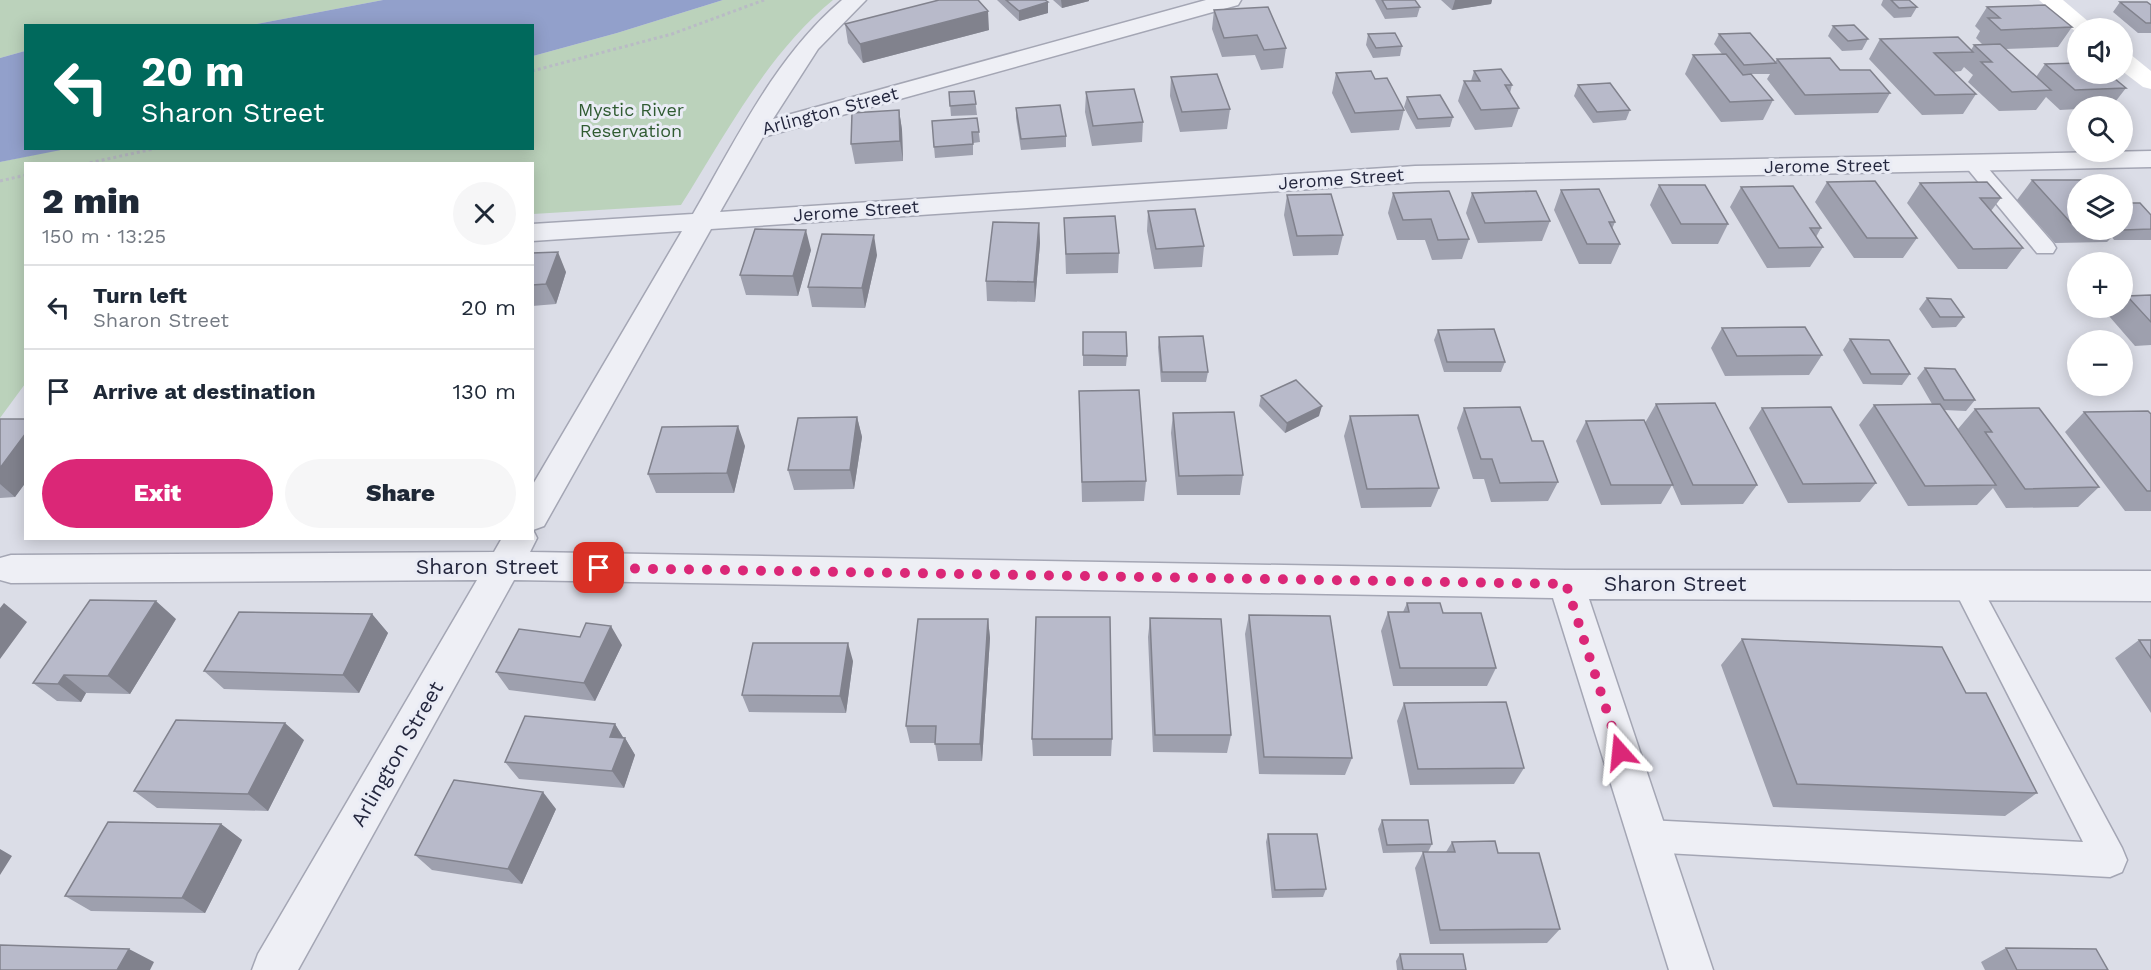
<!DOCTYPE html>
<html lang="en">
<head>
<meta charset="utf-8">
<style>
	:root { --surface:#fff; --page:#f6f6f7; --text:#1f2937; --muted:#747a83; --line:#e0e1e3; --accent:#db2777 }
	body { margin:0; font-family:"Work Sans",sans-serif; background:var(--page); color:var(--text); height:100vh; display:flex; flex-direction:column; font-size:22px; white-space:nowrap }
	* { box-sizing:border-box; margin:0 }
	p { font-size:20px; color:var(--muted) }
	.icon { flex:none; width:33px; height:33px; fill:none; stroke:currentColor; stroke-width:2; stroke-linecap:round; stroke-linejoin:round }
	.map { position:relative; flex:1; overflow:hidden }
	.details { position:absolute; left:24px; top:162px; width:510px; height:378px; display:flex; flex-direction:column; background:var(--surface); border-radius:0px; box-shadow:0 3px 15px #0003 }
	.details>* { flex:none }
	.hud { position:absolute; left:24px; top:24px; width:510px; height:126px; border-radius:0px; box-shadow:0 3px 15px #0003; background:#00695c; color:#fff; overflow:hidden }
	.buttons { position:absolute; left:2067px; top:18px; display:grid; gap:12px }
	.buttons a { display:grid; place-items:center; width:66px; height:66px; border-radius:50%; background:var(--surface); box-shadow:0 3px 15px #0003; font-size:30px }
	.pin { position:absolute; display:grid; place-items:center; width:51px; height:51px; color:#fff; margin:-26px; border-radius:12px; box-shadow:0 3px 9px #0006 }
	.me { position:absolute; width:66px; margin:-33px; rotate:342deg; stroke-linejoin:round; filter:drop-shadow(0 0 4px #0008) }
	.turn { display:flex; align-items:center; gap:21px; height:126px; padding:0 18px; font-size:27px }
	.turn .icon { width:78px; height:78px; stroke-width:2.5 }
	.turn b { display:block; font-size:42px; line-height:51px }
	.round { display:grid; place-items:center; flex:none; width:63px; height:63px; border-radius:32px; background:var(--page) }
	.head { display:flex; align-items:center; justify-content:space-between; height:102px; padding:0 18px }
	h1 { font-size:36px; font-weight:800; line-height:45px }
	.button { display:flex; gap:12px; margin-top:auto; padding:12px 18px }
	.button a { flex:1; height:69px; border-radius:36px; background:var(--accent); color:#fff; font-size:24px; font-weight:800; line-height:69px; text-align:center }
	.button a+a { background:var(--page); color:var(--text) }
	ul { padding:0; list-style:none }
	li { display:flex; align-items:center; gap:18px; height:84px; padding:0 18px; border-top:2px solid var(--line) }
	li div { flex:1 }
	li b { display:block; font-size:22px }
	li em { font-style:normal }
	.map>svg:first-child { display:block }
</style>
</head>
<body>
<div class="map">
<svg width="2151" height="970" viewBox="0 0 2151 970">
	<rect width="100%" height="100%" fill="#dbdde7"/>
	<!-- green -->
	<path fill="#bbd2bb" d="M0,0H383L251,25L26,26L25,51L0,58Z
		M723,0H833C767,54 726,134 681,205L533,214L532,164H26L25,384L0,418V162L66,148H532L533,56L617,33Z"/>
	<!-- water -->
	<path fill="#92a0cb" d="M383,0H723L617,33L533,56L532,26L251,25Z
		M25,51L26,148L66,149L0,162V58Z"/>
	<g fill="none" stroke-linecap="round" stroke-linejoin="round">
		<!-- lane casing -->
		<g stroke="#a4a6b4" stroke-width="3">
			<path id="lane" d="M1973,157L1980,159L2053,243L2056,248L2053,253H2037L1966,167L1963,163L1966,159Z
				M1966,573L1976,577L2122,848L2127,860L2122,872L2110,877L1647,852L1635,847L1630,836L1635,825L1647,820L2083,842L1952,585L1956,577Z"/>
		</g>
		<!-- street casing -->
		<g stroke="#a4a6b4" stroke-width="3">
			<path id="street" d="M842,0H866L818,49L773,119L1206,0H1241L1238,5L763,137L720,212L1415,166L2151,151V167L1415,182L711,229L544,526L533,530L537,538L530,552L1566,570L2151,571V601L1589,599L1713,970H1669L1553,598L514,580L298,970H252L258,954L477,580L11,583L0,580V558L11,555L494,552L502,538H532V486L682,231L532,241V224L693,214C736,140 775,57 842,0Z"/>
		</g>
		<!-- path -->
		<path stroke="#b9bbc5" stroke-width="3" stroke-dasharray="3 3" stroke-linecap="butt" d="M532,71L672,34L764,0
			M84,164L158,148
			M0,181L26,175"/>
		<!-- lane -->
		<use href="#lane" fill="#eeeff5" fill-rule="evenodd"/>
		<!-- street -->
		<use href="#street" fill="#eeeff5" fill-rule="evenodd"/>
		<!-- secondary -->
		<path fill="#fff" fill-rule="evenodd" d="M2039,0H2063L2096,28H2078L2077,33Z
			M2122,52L2130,54L2151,71V89L2143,87L2122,71Z"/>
	</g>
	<!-- wall -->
	<path fill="#9ea0ae" d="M997,0H1045L1048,13L1019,21Z
		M1053,0H1089V1L1062,8Z
		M1375,0H1415L1420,7L1417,17L1385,19Z
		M1441,0H1492L1491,4L1452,10Z
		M1883,0H1909L1917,7L1911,17L1894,18L1881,5Z
		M2120,2L2151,5V33H2138L2113,12Z
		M1987,7L2072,27L2058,47L2005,49L2036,77L2045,64L2126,88L2112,106H2078V109L2060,110L2046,97L2036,110L1999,111L1968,82L1973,75L1964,67L1961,71L1953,72L1976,94L1963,114L1922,115L1869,59L1880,39L1971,50L1974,45H1983L1976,38L1980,31L1975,26Z
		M1214,10L1286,48L1283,68L1261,70L1255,55L1222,57L1212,29Z
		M845,24L989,30L863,63L848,43Z
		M1833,26L1868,39L1862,50L1842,51L1828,36Z
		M1368,34L1402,46L1400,56L1373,58L1366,45Z
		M1719,34L1775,62L1777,59L1840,70L1890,93L1878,113L1795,115L1767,79L1770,74H1751L1773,100L1763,120L1721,122L1685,74L1693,55L1722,54L1714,44Z
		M1474,71L1512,85L1510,93L1519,108L1512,127L1475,130L1458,101L1464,81H1471Z
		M1336,73L1375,79L1404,110L1399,130L1351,133L1332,93Z
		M1171,77L1230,109L1227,129L1180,132L1170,96Z
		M1578,85L1630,110L1626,120L1593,123L1574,96Z
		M974,91L977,115L951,116L949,92Z
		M1086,92L1143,122L1142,142L1092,146L1085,112Z
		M1407,97L1453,117L1450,127L1416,129L1404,107Z
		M1016,108L1066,136V147L1021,150L1016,118Z
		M899,110L902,130L903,161L855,164L851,144Z
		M977,118L980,142L973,143V155L935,158L934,147Z
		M2032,180L2078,184V230H2122V203L2151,215V240H2114L2112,237L2107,242L2055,243L2017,200Z
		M1827,182L1917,238L1903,258H1854L1815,202Z
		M1920,183L2001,198L1991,211L2023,248L2007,269H1958L1907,203Z
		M1659,185L1728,224L1718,244H1672L1650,205Z
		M1741,187L1821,228L1816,237L1823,247L1810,267L1767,268L1730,207Z
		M1561,190L1615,222L1612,229L1620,244L1611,264H1579L1554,210Z
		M1393,193L1469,239L1462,259L1432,260L1425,240H1397L1388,213Z
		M1472,193L1550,221L1542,241L1478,243L1466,213Z
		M1287,195L1343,235L1338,255L1293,256L1284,215Z
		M1148,211L1204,246L1202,267L1154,269L1147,231Z
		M1064,218L1119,253L1118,273L1066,274Z
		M1039,223L1040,243L1035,302L987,301L986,281Z
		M811,250L798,296L746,295L740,275Z
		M532,253L566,272L556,304L532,306Z
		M877,255L865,308L812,307L808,287Z
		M2151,295V345L2135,346L2109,316L2117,308H2122V301L2127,296Z
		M1927,298L1964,317L1956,327L1932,328L1919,309Z
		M1722,328L1822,355L1809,375L1725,376L1711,348Z
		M1438,330L1505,362L1501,372H1444L1434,340Z
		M1083,332L1127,356L1126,366H1083Z
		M1159,337L1208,372L1206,382H1161L1158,347Z
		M1850,339L1910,374L1902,385L1863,384L1843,350Z
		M1925,368L1975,400L1966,411L1944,410L1970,448H1971L1958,429L1975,409L2099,487L2078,507L2006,508L1993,488L1977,505L1908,506L1859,425L1874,405L1932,404L1917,378Z
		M1079,391L1146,481L1144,501L1082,502Z
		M1261,396L1319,416L1285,433L1259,406Z
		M1656,404L1757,485L1743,504L1681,505L1672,485L1661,504L1601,505L1576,441L1586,421L1645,423Z
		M1464,408L1532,441L1558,482L1548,501L1491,502L1484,479H1473L1457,428Z
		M1762,408L1876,483L1860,502L1788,503L1749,428Z
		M2084,412L2151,414V511H2125L2065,432Z
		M1173,413L1243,475L1240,495H1177L1171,433Z
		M1350,416L1439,488L1431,507L1361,508L1344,436Z
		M857,417L862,437L854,489L794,490L788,470Z
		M0,419H26V482L15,497L0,498Z
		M745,446L734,493H656L648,474Z
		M1407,603L1443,613L1496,668L1487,686H1393L1381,631L1388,612H1403Z
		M372,614L388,633L359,693L224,689L204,671Z
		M1249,615L1352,758L1345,775L1259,774L1245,634Z
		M176,619L130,694L86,693L81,702L57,701L33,683Z
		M988,619L990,638L982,761H938L935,743H910L906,726Z
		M1150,619L1231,735L1227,753L1153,752L1148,637Z
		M1742,639L1966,693L2037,793L2005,816L1773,807L1721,665Z
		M2139,640H2151V713L2115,658Z
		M622,645L595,701L509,690L496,672Z
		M853,661L846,713L749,712L742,695Z
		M1404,703L1524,768L1514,784L1410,785L1397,721Z
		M615,724L623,737L625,738L635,755L624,788L519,779L505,762Z
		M1032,739H1112L1111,756H1033Z
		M304,740L268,811L157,808L134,791Z
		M556,809L522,884L432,870L415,855Z
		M1382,820L1432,844L1428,852H1446L1452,842L1498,853L1560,929L1547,943L1430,944L1415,868L1423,852L1383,853L1378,829Z
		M221,824L242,840L205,913L91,911L65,896Z
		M1268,834L1326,889L1323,897L1272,898L1266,842Z
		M2006,948L2108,970H1985L1981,962Z
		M1400,954L1466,970H1397L1396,961Z"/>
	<!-- shaded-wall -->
	<path fill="#81828d" d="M1061,0H1089V1L1062,8Z
		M1455,0H1492L1491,4L1452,10Z
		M1048,2V13L1019,21V11Z
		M988,11L989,30L863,63L860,44Z
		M899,110L902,130L903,161L900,141Z
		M1039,223L1040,243L1035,302L1034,282Z
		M806,230L811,250L798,296L793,276Z
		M874,235L877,255L865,308L862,288Z
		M558,252L566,272L556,304L546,284Z
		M1322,406L1319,416L1285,433L1287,423Z
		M857,417L862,437L854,489L850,470Z
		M738,426L745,446L734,493L727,473Z
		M26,433V482L15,497L0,484V468Z
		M156,601L176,619L130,694L108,676Z
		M4,603L27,622L0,659V608Z
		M372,614L388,633L359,693L343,675Z
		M988,619L990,638L982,761L980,744Z
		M611,626L622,645L595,701L584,683Z
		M848,643L853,661L846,713L840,696Z
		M64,675L86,693L81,702L58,684Z
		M285,723L304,740L268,811L248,794Z
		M615,724L624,739L625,738L635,755L624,788L612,771L610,737Z
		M543,792L556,809L522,884L508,869Z
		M221,824L242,840L205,913L182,898Z
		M0,849L12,856L0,875Z
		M129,949L154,962L150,970H117Z"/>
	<!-- building -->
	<path fill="#b8baca" stroke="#81828d" stroke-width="1.5" d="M939,0H978L988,11L860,44L845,24Z
		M1006,0H1045L1048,2L1019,11Z
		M1382,0H1415L1420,7L1387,9Z
		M1891,0H1909L1917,7L1899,8Z
		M2120,2H2147L2151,5V23H2146Z
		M2045,5L2072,27L2001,30L1988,18H2000L1987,7Z
		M1268,7L1286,48L1264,50L1257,35L1224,38L1214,10Z
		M1854,25L1868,39L1848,41L1833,26Z
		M1395,33L1402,46L1376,48L1368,34Z
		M1750,33L1776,63L1744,65L1719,34Z
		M1958,37L1973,52L1934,53L1976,94L1935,95L1880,39Z
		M2000,44L2051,90L2012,92L1981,62H1992L1974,45Z
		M1726,54L1743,75L1751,74L1773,100L1730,102L1693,55Z
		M1830,58L1840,70H1870L1890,93L1805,95L1777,59Z
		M2078,63V74H2109L2126,88L2075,90L2045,64Z
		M1501,69L1512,85H1505L1519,108L1481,110L1464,81H1480L1474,71Z
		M1371,71L1375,79L1387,78L1404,110L1355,113L1336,73Z
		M1217,74L1230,109L1182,112L1171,77Z
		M1610,83L1630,110L1597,112L1578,85Z
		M1134,89L1143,122L1093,126L1086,92Z
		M974,91L976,104L950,106L949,92Z
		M1440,95L1453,117L1418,119L1407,97Z
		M1060,105L1066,136L1021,139L1016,108Z
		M899,110L900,141L851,144L852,113Z
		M977,118L979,132H972L973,144L934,147L932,121Z
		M2032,180H2084L2088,184H2078V223H2071Z
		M1875,181L1917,238H1867L1827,182Z
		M1987,182L2001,198H1980L2023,248L1973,249L1920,183Z
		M1659,185H1705L1728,224H1681Z
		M1793,186L1821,228H1810L1823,247L1779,248L1741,187Z
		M1599,189L1615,222H1609L1620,244H1587L1561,190Z
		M1449,191L1469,239L1438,240L1431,219L1403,220L1393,193Z
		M1536,191L1550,221L1485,223L1472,193Z
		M1331,194L1343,235L1297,236L1287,195Z
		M2122,203H2140L2151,215V229L2123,230L2122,224L2124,222L2122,221Z
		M1195,209L1204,246L1156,249L1148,211Z
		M1115,216L1119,253L1066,254L1064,218Z
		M993,222L1039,223L1034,282L986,281Z
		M755,229L806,230L793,276L740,275Z
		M822,234L874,235L862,288L808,287Z
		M558,252L546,284L532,285V253Z
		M2151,295V322L2127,296Z
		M1927,298L1951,299L1964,317H1940Z
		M1805,327L1822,355L1737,356L1722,328Z
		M1494,329L1505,362H1447L1438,330Z
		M1083,332H1126L1127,356L1083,355Z
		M1203,336L1208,372H1162L1159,337Z
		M1850,339L1889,340L1910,374H1871Z
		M1925,368L1955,369L1975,400H1944Z
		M1296,380L1322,406L1287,423L1261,396Z
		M1139,390L1146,481L1082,482L1079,391Z
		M1715,403L1757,485H1693L1656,404Z
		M1940,404L1996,485L1925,486L1874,405Z
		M1520,407L1532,441H1543L1558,482L1500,483L1492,459H1481L1464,408Z
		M1831,407L1876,483L1803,484L1762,408Z
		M2039,408L2099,487L2025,489L1985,432H1992L1975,409Z
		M2148,411L2151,414V491H2147L2084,412Z
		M1234,412L1243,475L1179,476L1173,413Z
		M1418,415L1439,488L1367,489L1350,416Z
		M857,417L850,470H788L798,418Z
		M0,419H26V433L0,468Z
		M1644,420L1673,485H1611L1586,421Z
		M738,426L727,473L648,474L662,427Z
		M90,600L156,601L108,676L64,675L58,684L33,683Z
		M1407,603H1440L1443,613H1481L1496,668H1400L1388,612H1409Z
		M239,612L372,614L343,675L204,671Z
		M1249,615L1330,616L1352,758L1264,757Z
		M1036,617H1110L1112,739H1032Z
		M1150,618L1221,619L1231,735H1155Z
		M918,619H988L980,744H935L936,726H906Z
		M586,623L611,626L584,683L496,672L519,629L580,637Z
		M1742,639L1942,647L1966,693H1986L2037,793L1797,784Z
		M2139,640H2151V658Z
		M753,643H848L840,696L742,695Z
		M1506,702L1524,768L1418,769L1404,703Z
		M525,716L615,724L610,737L625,738L612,771L505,762Z
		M176,720L285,723L248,794L134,791Z
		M454,780L543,792L508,869L415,855Z
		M1382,820H1428L1432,844L1387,845Z
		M108,822L221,824L182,898L65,896Z
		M1268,834H1317L1326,889L1275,890Z
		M1495,841L1498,853H1539L1560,929L1440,930L1423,852H1455L1452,842Z
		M0,945L129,949L117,970H0Z
		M2006,948L2096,949L2108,970H2017Z
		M1400,954H1463L1466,970H1403Z"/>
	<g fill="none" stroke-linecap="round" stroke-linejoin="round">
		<!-- route -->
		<path stroke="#db2777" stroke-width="10" stroke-dasharray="0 18" d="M599,568L1566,584L1620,752"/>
	</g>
	<g text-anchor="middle" stroke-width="6" stroke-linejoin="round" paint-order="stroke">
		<!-- far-park labels -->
		<g font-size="18" fill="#305b32" stroke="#eaecf5">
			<text x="631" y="116">Mystic River<tspan x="631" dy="21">Reservation</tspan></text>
		</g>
		<!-- far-street labels -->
		<g font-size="18" fill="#24273e" stroke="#eaecf5">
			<text transform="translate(830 111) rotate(-15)" y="6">Arlington Street</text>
			<text transform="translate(1827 166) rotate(-1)" y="6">Jerome Street</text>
			<text transform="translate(1341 179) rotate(-4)" y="6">Jerome Street</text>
			<text transform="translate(856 211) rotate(-4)" y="6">Jerome Street</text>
		</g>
		<!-- street labels -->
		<g font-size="21" fill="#24273e" stroke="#eaecf5">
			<text x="487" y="574">Sharon Street</text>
			<text x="1675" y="591">Sharon Street</text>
			<text transform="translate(397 754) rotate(-60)" y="7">Arlington Street</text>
		</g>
	</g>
</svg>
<div class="buttons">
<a><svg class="icon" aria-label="sound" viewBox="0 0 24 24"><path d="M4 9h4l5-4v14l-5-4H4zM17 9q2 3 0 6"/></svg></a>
<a><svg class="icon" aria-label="search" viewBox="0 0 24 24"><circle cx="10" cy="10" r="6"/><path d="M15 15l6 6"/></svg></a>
<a><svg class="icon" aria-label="layers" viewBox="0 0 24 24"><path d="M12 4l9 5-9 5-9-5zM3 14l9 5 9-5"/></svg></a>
<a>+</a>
<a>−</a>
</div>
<div class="pin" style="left:599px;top:568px;background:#d93025"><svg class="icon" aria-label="arrive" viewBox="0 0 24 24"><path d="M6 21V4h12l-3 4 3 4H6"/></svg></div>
<svg class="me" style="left:1620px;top:752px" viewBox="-20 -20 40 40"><path d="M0-17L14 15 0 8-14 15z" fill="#db2777" stroke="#fff" stroke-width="4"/></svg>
<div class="hud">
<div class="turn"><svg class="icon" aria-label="left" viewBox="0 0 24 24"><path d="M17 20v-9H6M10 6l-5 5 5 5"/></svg><div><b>20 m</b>Sharon Street</div></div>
</div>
<section class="details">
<div class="head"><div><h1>2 min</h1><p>150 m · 13:25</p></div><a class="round"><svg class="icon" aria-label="close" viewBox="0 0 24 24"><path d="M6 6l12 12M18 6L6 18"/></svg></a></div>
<ul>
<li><svg class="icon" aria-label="left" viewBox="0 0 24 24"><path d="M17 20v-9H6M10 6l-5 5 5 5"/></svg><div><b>Turn left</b><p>Sharon Street</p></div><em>20 m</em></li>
<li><svg class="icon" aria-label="arrive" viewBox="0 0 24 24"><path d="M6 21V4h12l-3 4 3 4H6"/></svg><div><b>Arrive at destination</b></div><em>130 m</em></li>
</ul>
<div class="button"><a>Exit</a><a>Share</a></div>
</section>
</div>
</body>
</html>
